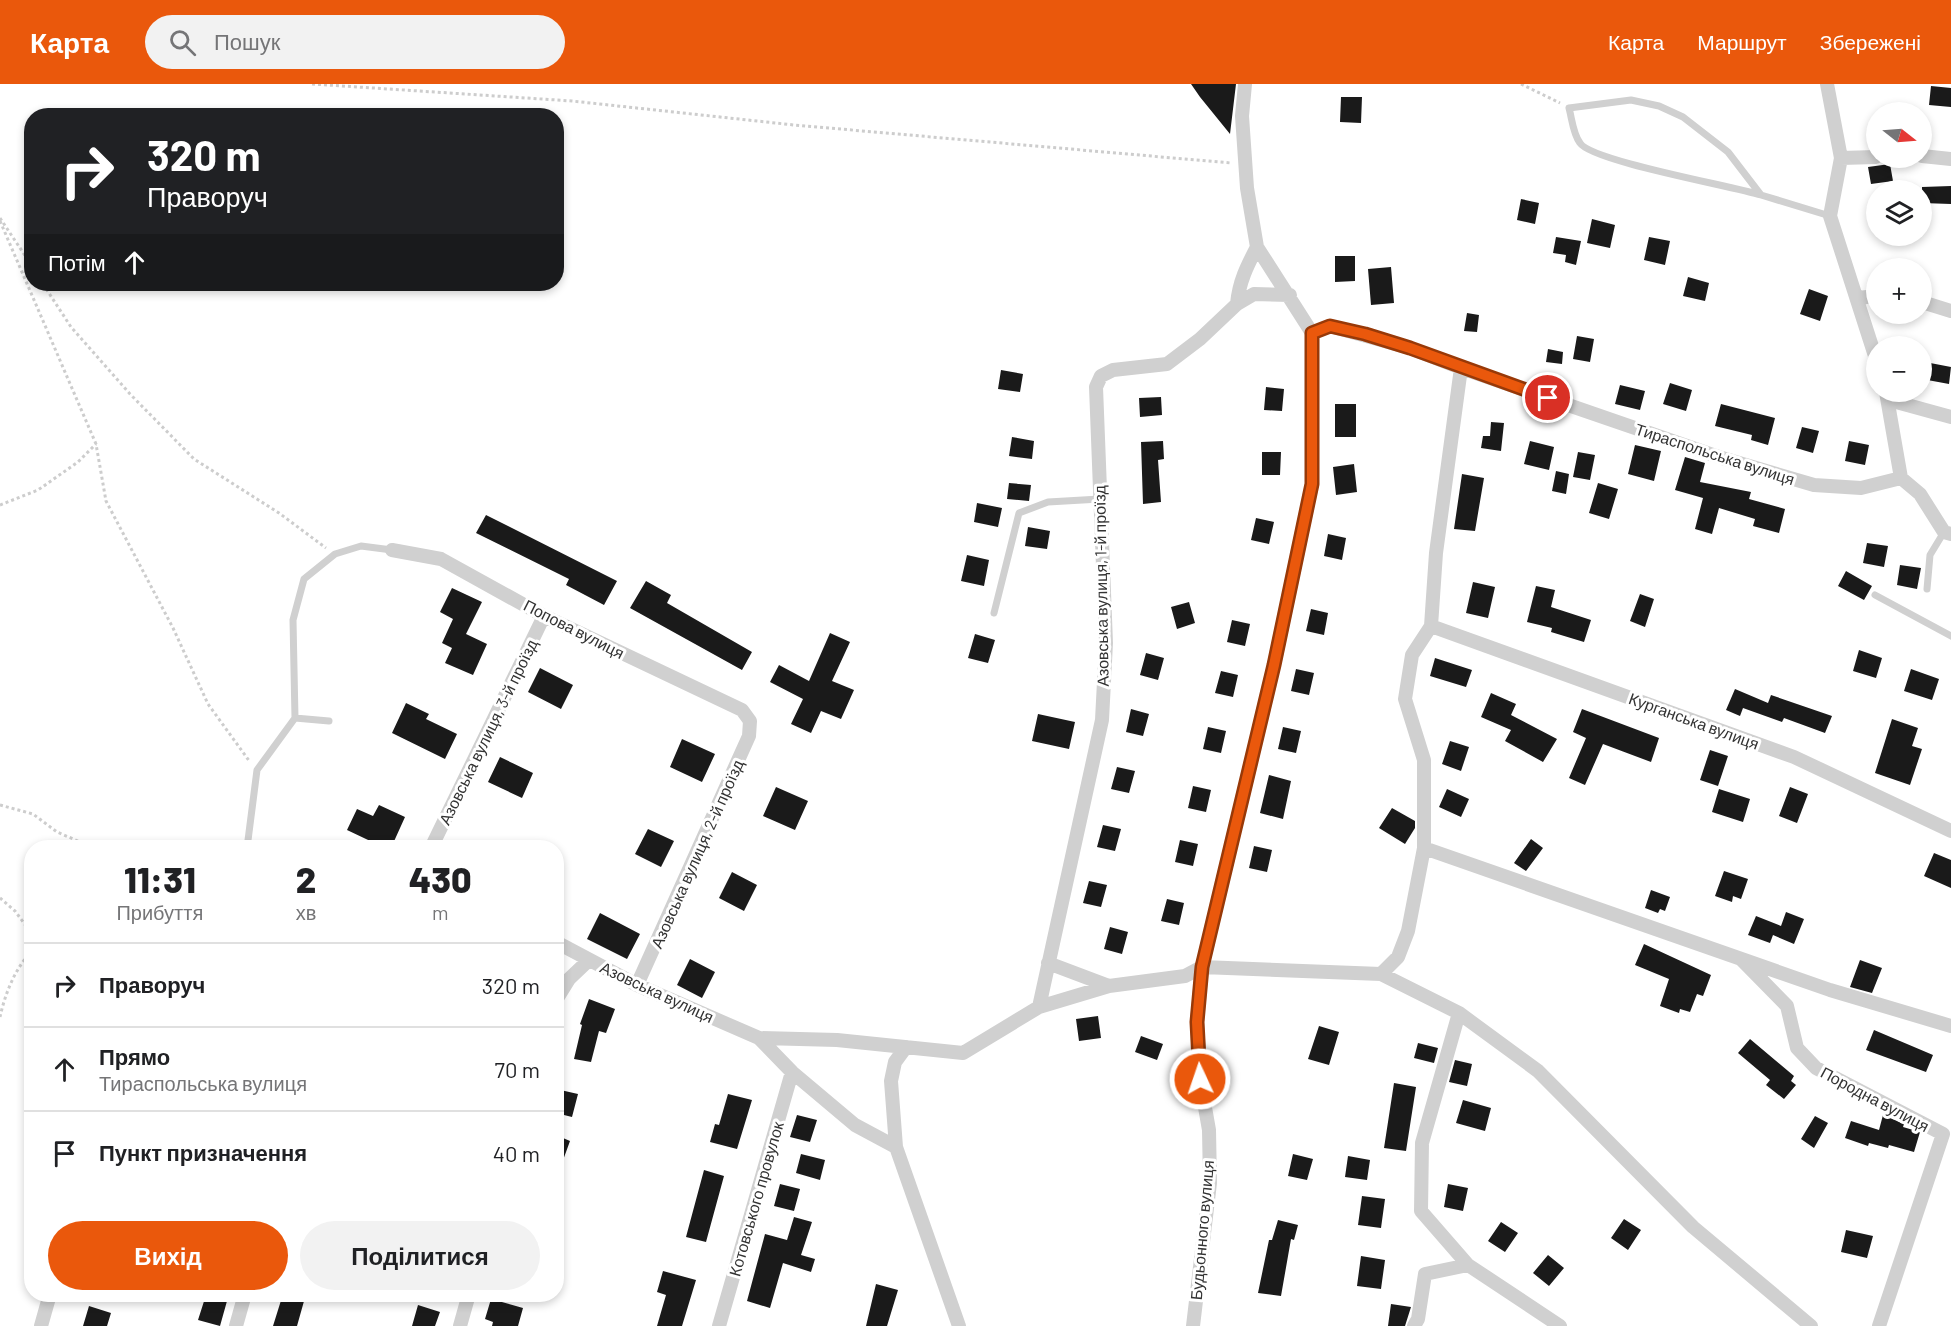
<!DOCTYPE html>
<html lang="uk">
<head>
<meta charset="utf-8">
<style>
	:root { --surface:#fff; --page:#f2f2f2; --text:#202124; --muted:#757577; --line:#e0e0e0; --accent:#ea580c }
	body { margin:0; font-family:Barlow,sans-serif; background:var(--page); color:var(--text); height:100vh; display:flex; flex-direction:column; font-size:22px; white-space:nowrap }
	* { box-sizing:border-box; margin:0 }
	p { font-size:20px; color:var(--muted) }
	.icon { flex:none; width:33px; height:33px; fill:none; stroke:currentColor; stroke-width:2; stroke-linecap:round; stroke-linejoin:round }
	.map { position:relative; flex:1; overflow:hidden }
	.details { position:absolute; left:24px; top:756px; width:540px; height:462px; display:flex; flex-direction:column; background:var(--surface); border-radius:24px; box-shadow:0 3px 9px #0003 }
	.details>* { flex:none }
	.banner { position:absolute; left:24px; top:24px; width:540px; height:183px; border-radius:24px; box-shadow:0 3px 9px #0003; background:#202124; color:#fff; overflow:hidden }
	.needle { width:39px; rotate:107deg }
	.tools { position:absolute; left:1866px; top:18px; display:grid; gap:12px }
	.tools a { display:grid; place-items:center; width:66px; height:66px; border-radius:50%; background:var(--surface); box-shadow:0 3px 9px #0003; font-size:30px }
	.pin { position:absolute; display:grid; place-items:center; width:51px; height:51px; color:#fff; margin:-26px; border:3px solid #fff; border-radius:50%; box-shadow:0 2px 6px #0007 }
	.me { position:absolute; width:66px; margin:-33px; rotate:357deg; stroke-linejoin:round; filter:drop-shadow(0 0 4px #0008) }
	.turn { display:flex; align-items:center; gap:21px; height:126px; padding:0 24px; font-size:27px }
	.turn .icon { width:78px; height:78px; stroke-width:2.5 }
	.turn b { display:block; font-size:42px; line-height:51px }
	.then { display:flex; align-items:center; height:57px; padding:0 24px; background:#0003; gap:12px; font-size:22px }
	.eta { display:flex; justify-content:space-evenly; align-items:center; height:102px; text-align:center }
	.eta b { font-size:36px; font-weight:800; line-height:42px }
	.action { display:flex; gap:12px; margin-top:auto; padding:12px 24px }
	.action a { flex:1; height:69px; border-radius:36px; background:var(--accent); color:#fff; font-size:24px; font-weight:800; line-height:69px; text-align:center }
	.action a+a { background:var(--page); color:var(--text) }
	ul { padding:0; list-style:none }
	li { display:flex; align-items:center; gap:18px; height:84px; padding:0 24px; border-top:2px solid var(--line) }
	li div { flex:1 }
	li b { display:block; font-size:22px }
	li em { font-style:normal }
	header { display:flex; align-items:center; gap:36px; box-sizing:border-box; height:84px; padding:0 30px; background:var(--accent); color:#fff }
	header strong { font-size:28px }
	nav { display:flex; gap:33px; margin-inline-start:auto; font-size:21px }
	.search { width:420px; height:54px; background:var(--page); display:flex; align-items:center; gap:15px; box-sizing:border-box; padding:0 21px; border-radius:33px; color:var(--muted); font-size:22px }
	.map>svg:first-child { display:block }
</style>
</head>
<body>
<header>
<strong>Карта</strong>
<div class="search"><svg class="icon" aria-label="search" viewBox="0 0 24 24"><circle cx="10" cy="10" r="6"/><path d="M15 15l6 6"/></svg>Пошук</div>
<nav><a>Карта</a><a>Маршрут</a><a>Збережені</a></nav>
</header>
<div class="map">
<svg width="1951" height="1242" viewBox="0 0 1951 1242">
	<rect width="100%" height="100%" fill="#fff"/>
	<!-- building -->
	<path fill="#1a1a1a" d="M1191,0H1236L1230,50L1200,13Z
		M1931,2L1951,4V23L1929,21Z
		M1341,13H1362L1361,39L1340,38Z
		M1890,80L1893,97L1871,100L1868,83Z
		M1951,102V120L1922,119V103Z
		M1521,115L1539,119L1535,140L1517,136Z
		M1592,135L1615,141L1610,164L1587,159Z
		M1556,153L1581,157L1576,181L1565,178L1566,171L1553,169Z
		M1649,153L1670,157L1665,181L1644,176Z
		M1335,172H1355V197L1335,198Z
		M1391,183L1394,219L1371,221L1368,185Z
		M1688,193L1709,199L1705,217L1683,212Z
		M1809,205L1828,212L1820,237L1800,230Z
		M1467,229L1479,231L1477,248L1464,247Z
		M1577,252L1594,255L1590,278L1573,275Z
		M1548,265L1563,268L1562,280L1546,278Z
		M1925,278L1951,283L1949,300L1922,295Z
		M1001,286L1023,290L1020,308L998,305Z
		M1670,299L1692,306L1686,327L1663,320Z
		M1620,301L1645,307L1640,326L1615,320Z
		M1266,303L1284,305L1282,327L1264,326Z
		M1161,313L1162,331L1140,333L1139,314Z
		M1335,320H1356V353H1335Z
		M1721,320L1775,334L1768,361L1751,356L1752,351L1715,342Z
		M1491,338L1504,339L1501,367L1481,364L1483,352H1490Z
		M1802,343L1819,347L1813,369L1796,364Z
		M1012,353L1034,357L1032,375L1009,372Z
		M1163,357L1164,375L1158,376L1161,418L1143,420L1141,358Z
		M1530,357L1554,363L1549,386L1524,380Z
		M1849,357L1869,361L1865,381L1845,377Z
		M1635,361L1661,367L1654,397L1628,390Z
		M1262,368H1281L1280,391H1262Z
		M1578,368L1595,371L1590,396L1573,393Z
		M1685,373L1705,379L1700,398L1751,408L1749,415L1785,425L1779,449L1753,442L1755,435L1719,424L1712,450L1695,445L1703,414L1675,406Z
		M1354,380L1357,408L1336,411L1333,383Z
		M1556,387L1569,390L1566,410L1552,407Z
		M1462,390L1484,394L1475,447L1454,445Z
		M1009,399L1031,401L1029,417L1007,415Z
		M1598,399L1618,405L1609,435L1589,429Z
		M977,419L1002,424L998,443L974,438Z
		M486,431L617,497L604,521L566,501L569,495L476,449Z
		M1256,434L1274,438L1269,460L1251,456Z
		M1028,443L1050,447L1047,465L1025,462Z
		M1328,450L1346,454L1342,476L1324,472Z
		M1867,459L1888,462L1884,483L1863,479Z
		M967,471L989,476L984,502L961,497Z
		M1900,481L1921,484L1917,505L1897,501Z
		M1846,487L1872,502L1864,516L1838,502Z
		M646,497L671,511L667,519L752,568L742,586L630,524Z
		M1473,498L1495,503L1488,534L1466,529Z
		M1536,502L1555,506L1551,523L1591,536L1584,558L1551,548L1552,544L1527,538Z
		M452,504L482,518L466,550L487,560L473,591L445,579L452,564L442,559L453,535L440,528Z
		M1640,510L1654,515L1645,543L1630,537Z
		M1189,518L1195,539L1177,545L1171,523Z
		M1311,525L1328,529L1324,551L1306,547Z
		M1232,536L1250,540L1245,562L1227,558Z
		M830,549L850,558L832,597L854,606L841,635L821,627L811,649L791,640L803,615L770,598L779,581L809,597Z
		M975,550L995,556L988,579L968,574Z
		M1859,566L1882,574L1876,594L1853,587Z
		M1146,569L1164,574L1158,596L1140,591Z
		M1435,574L1472,586L1466,603L1430,592Z
		M540,584L573,601L561,625L528,608Z
		M1296,585L1314,589L1309,611L1291,607Z
		M1911,585L1939,595L1932,616L1904,607Z
		M1221,587L1238,591L1233,613L1215,609Z
		M1735,605L1768,619L1771,611L1832,632L1825,649L1784,634L1782,638L1743,624L1740,632L1726,626Z
		M1491,609L1516,620L1511,631L1557,655L1543,678L1505,657L1511,646L1481,633Z
		M406,619L429,630L426,635L457,650L445,675L392,649Z
		M1131,625L1149,630L1143,652L1126,648Z
		M1582,625L1659,654L1651,678L1603,660L1585,701L1569,694L1586,654L1573,648Z
		M1038,630L1075,638L1069,665L1032,657Z
		M1892,635L1918,644L1912,662L1922,665L1910,701L1875,689Z
		M1208,643L1226,647L1221,669L1203,665Z
		M1283,643L1301,647L1296,669L1278,665Z
		M682,655L715,670L702,698L670,683Z
		M1450,657L1469,663L1461,687L1442,680Z
		M1710,666L1728,672L1718,702L1700,696Z
		M500,673L533,689L522,714L488,698Z
		M1117,683L1135,687L1129,709L1111,705Z
		M1269,691L1291,697L1283,735L1260,729Z
		M1193,702L1211,706L1206,728L1188,724Z
		M776,703L808,717L795,746L763,732Z
		M1790,703L1808,710L1797,739L1779,732Z
		M1447,705L1469,715L1461,733L1439,723Z
		M1719,705L1750,715L1743,738L1712,728Z
		M379,721L405,733L391,764H385L347,746L357,725L373,732Z
		M1392,724L1415,737V744L1405,760L1379,744Z
		M1103,741L1121,745L1115,767L1097,763Z
		M648,745L674,757L661,783L635,770Z
		M1531,755L1543,764L1526,787L1514,779Z
		M1180,756L1198,760L1193,782L1175,778Z
		M1254,762L1272,766L1267,788L1249,784Z
		M1934,769L1951,776V804L1924,792Z
		M1724,787L1748,795L1741,815L1733,812L1732,818L1715,812Z
		M732,788L757,801L744,827L719,814Z
		M1089,797L1107,801L1101,823L1083,819Z
		M1651,806L1670,813L1665,827L1660,825L1658,829L1645,824Z
		M1167,815L1184,819L1179,841L1161,837Z
		M1786,828L1804,835L1794,860L1773,851L1770,859L1748,851L1756,832L1781,842Z
		M600,829L640,850L627,875L587,855Z
		M1110,843L1128,848L1122,870L1104,865Z
		M1644,860L1711,891L1703,912L1697,910L1690,928L1680,925L1679,929L1660,922L1669,895L1635,881Z
		M690,875L715,888L702,914L677,901Z
		M1860,876L1882,884L1872,909L1850,903Z
		M589,915L615,925L606,949L599,947L591,978L574,975L582,941L580,940Z
		M1098,932L1101,954L1079,957L1076,935Z
		M1319,942L1339,948L1329,981L1308,975Z
		M1874,946L1933,971L1926,988L1866,966Z
		M1141,952L1163,960L1157,976L1135,968Z
		M1750,955L1794,992L1791,997L1796,1001L1784,1015L1766,1001L1770,996L1738,969Z
		M1418,959L1438,964L1434,979L1414,974Z
		M1455,976L1472,980L1467,1002L1449,998Z
		M1394,999L1416,1003L1406,1067L1384,1064Z
		M556,1005L578,1010L572,1033L556,1029Z
		M728,1010L752,1016L737,1065L710,1058L715,1040L719,1041Z
		M1463,1016L1491,1024L1485,1047L1456,1039Z
		M797,1031L817,1036L810,1058L790,1053Z
		M1883,1031L1904,1040L1903,1043L1920,1048L1914,1068L1889,1061L1888,1064L1869,1059L1868,1062L1845,1054L1851,1037L1879,1046Z
		M1815,1032L1828,1039L1814,1064L1801,1055Z
		M556,1051L570,1057L558,1090L556,1089Z
		M801,1070L825,1076L820,1096L796,1089Z
		M1293,1070L1313,1075L1307,1096L1288,1092Z
		M1348,1072L1370,1076L1367,1096L1345,1093Z
		M704,1086L724,1092L706,1158L686,1153Z
		M780,1100L800,1105L794,1127L774,1122Z
		M1448,1100L1468,1104L1463,1127L1444,1123Z
		M1362,1112L1385,1115L1381,1144L1358,1141Z
		M794,1133L812,1138L801,1171L815,1175L811,1188L783,1179L770,1224L747,1217L765,1150L787,1156Z
		M1624,1135L1641,1146L1628,1166L1611,1154Z
		M1278,1136L1298,1141L1294,1156L1291,1155L1281,1212L1258,1209L1269,1156H1272Z
		M1501,1138L1518,1149L1505,1168L1488,1157Z
		M1846,1146L1873,1152L1867,1174L1841,1168Z
		M1548,1171L1564,1184L1549,1202L1533,1189Z
		M1361,1172L1385,1176L1381,1205L1357,1202Z
		M663,1187L696,1196L682,1242H657L666,1211L657,1208Z
		M876,1200L898,1206L887,1242H866Z
		M283,1210H306L297,1242H273Z
		M206,1211L227,1217L220,1242L198,1236Z
		M491,1215L523,1224L518,1242H492L493,1238L485,1235Z
		M1391,1220L1411,1223L1405,1242H1388Z
		M418,1221L440,1228L435,1242H412Z
		M89,1222L111,1229L107,1242H83Z"/>
	<g fill="none" stroke-linecap="round" stroke-linejoin="round">
		<!-- path -->
		<path stroke="#cdcdcd" stroke-width="3" stroke-dasharray="3 3" stroke-linecap="butt" d="M312,0L572,17L794,41L1231,79
			M1521,0L1560,19
			M0,134L32,182
			M0,137L96,360L106,417L173,544L208,620L250,678
			M43,200L71,243L130,310L194,375L279,429L326,464
			M0,421L38,406L78,378L96,360
			M0,721L33,730L57,748L94,764
			M0,814L15,827L32,850
			M0,933C5,910 15,884 32,867"/>
		<!-- lane -->
		<path stroke="#d0d0d0" stroke-width="7" d="M1761,111C1732,102 1591,77 1580,59C1573,50 1572,35 1569,24L1631,16L1659,22L1683,33L1728,68L1761,111L1830,132
			M1927,505L1930,471L1944,448
			M1875,511L1951,552
			M994,529L1019,429L1048,418L1100,415
			M295,634L329,637
			M247,764L257,686L295,634L293,536L304,495L335,470L361,462L392,466"/>
		<!-- street -->
		<path stroke="#d0d0d0" stroke-width="14" d="M1827,0L1841,74L1830,132L1876,275
			M1922,72L1951,75
			M1841,74L1876,73
			M1858,214L1876,212
			M1922,218L1951,227
			M1237,220C1239,198 1247,182 1257,163
			M1312,249L1330,242L1410,264L1461,284L1722,374L1814,401L1861,404L1901,394L1920,410L1944,448L1951,450
			M1886,308L1901,394
			M1889,316L1951,333
			M392,466L441,475L544,532L742,626L750,637L749,652L637,901
			M1431,542L1794,673L1951,747
			M431,764L544,532
			M1424,764L1830,906L1951,942
			M556,858L637,901L759,954L837,956L963,969L1039,923L1109,902L1185,892L1202,883L1381,890L1459,929L1538,987L1693,1143L1811,1242
			M1742,876L1787,922L1797,964L1816,984L1943,1050L1879,1242
			M1048,879L1109,902
			M1381,890L1398,873L1408,847L1424,764V676L1405,615L1412,571L1431,542L1436,469L1461,284
			M556,916L569,895L589,876
			M1039,923L1102,636L1106,559L1096,303L1101,292L1113,286L1167,280L1200,255L1237,220L1254,210L1290,211
			M759,954L792,988L855,1041L896,1063L959,1242
			M896,1063L891,997L895,978L906,963
			M1468,1181L1560,1242
			M41,1242L50,1210
			M236,1242L245,1210
			M460,1242L469,1210
			M719,1242L792,988
			M1193,1242L1210,1099L1209,1046L1200,995L1197,938L1202,883L1274,581L1312,400V249L1257,163L1247,104L1242,32L1245,0
			M1414,1242L1418,1235L1425,1190L1468,1181L1421,1127L1422,1059L1459,929"/>
	</g>
	<g fill="none" stroke-linecap="round" stroke-linejoin="round">
		<!-- route casing -->
		<g stroke="#983908" stroke-width="15">
			<path id="route" d="M1200,995L1197,938L1202,883L1274,581L1312,400V249L1330,242L1365,250L1410,264L1548,314"/>
		</g>
		<!-- route -->
		<use href="#route" stroke="#ea580c" stroke-width="10"/>
	</g>
	<g text-anchor="middle" stroke-width="6" stroke-linejoin="round" paint-order="stroke">
		<!-- street labels -->
		<g font-size="16" fill="#333" stroke="#fff">
			<text transform="translate(1715 370) rotate(18)" y="6">Тираспольська вулиця</text>
			<text transform="translate(1101 502) rotate(-91)" y="6">Азовська вулиця, 1-й проїзд</text>
			<text transform="translate(574 545) rotate(27)" y="6">Попова вулиця</text>
			<text transform="translate(1694 637) rotate(20)" y="6">Курганська вулиця</text>
			<text transform="translate(488 648) rotate(-64)" y="6">Азовська вулиця, 3-й проїзд</text>
			<text transform="translate(697 770) rotate(-66)" y="6">Азовська вулиця, 2-й проїзд</text>
			<text transform="translate(657 908) rotate(25)" y="6">Азовська вулиця</text>
			<text transform="translate(1875 1015) rotate(28)" y="6">Породна вулиця</text>
			<text transform="translate(756 1115) rotate(-74)" y="6">Котовського провулок</text>
			<text transform="translate(1202 1146) rotate(-85)" y="6">Будьонного вулиця</text>
		</g>
	</g>
</svg>
<div class="tools">
<a><svg class="needle" viewBox="-14 -14 28 28"><path d="M0-13l5 13h-10z" fill="#e53935"/><path d="M0 13l5-13h-10z" fill="#757577"/></svg></a>
<a><svg class="icon" aria-label="layers" viewBox="0 0 24 24"><path d="M12 4l9 5-9 5-9-5zM3 14l9 5 9-5"/></svg></a>
<a>+</a>
<a>−</a>
</div>
<div class="pin" style="left:1548px;top:314px;background:#d93025"><svg class="icon" aria-label="arrive" viewBox="0 0 24 24"><path d="M6 21V4h12l-3 4 3 4H6"/></svg></div>
<svg class="me" style="left:1200px;top:995px" viewBox="-20 -20 40 40"><circle r="17" fill="#ea580c" stroke="#fff" stroke-width="3"/><path d="M0-11L8 9 0 5-8 9z" fill="#fff"/></svg>
<div class="banner">
<div class="turn"><svg class="icon" aria-label="right" viewBox="0 0 24 24"><path d="M7 20v-9h11M14 6l5 5-5 5"/></svg><div><b>320 m</b>Праворуч</div></div>
<div class="then">Потім<svg class="icon" aria-label="ahead" viewBox="0 0 24 24"><path d="M12 20V5M6 11l6-6 6 6"/></svg></div>
</div>
<section class="details">
<div class="eta">
<div><b>11:31</b><p>Прибуття</p></div>
<div><b>2</b><p>хв</p></div>
<div><b>430</b><p>m</p></div>
</div>
<ul>
<li><svg class="icon" aria-label="right" viewBox="0 0 24 24"><path d="M7 20v-9h11M14 6l5 5-5 5"/></svg><div><b>Праворуч</b></div><em>320 m</em></li>
<li><svg class="icon" aria-label="ahead" viewBox="0 0 24 24"><path d="M12 20V5M6 11l6-6 6 6"/></svg><div><b>Прямо</b><p>Тираспольська вулиця</p></div><em>70 m</em></li>
<li><svg class="icon" aria-label="arrive" viewBox="0 0 24 24"><path d="M6 21V4h12l-3 4 3 4H6"/></svg><div><b>Пункт призначення</b></div><em>40 m</em></li>
</ul>
<div class="action"><a>Вихід</a><a>Поділитися</a></div>
</section>
</div>
</body>
</html>
